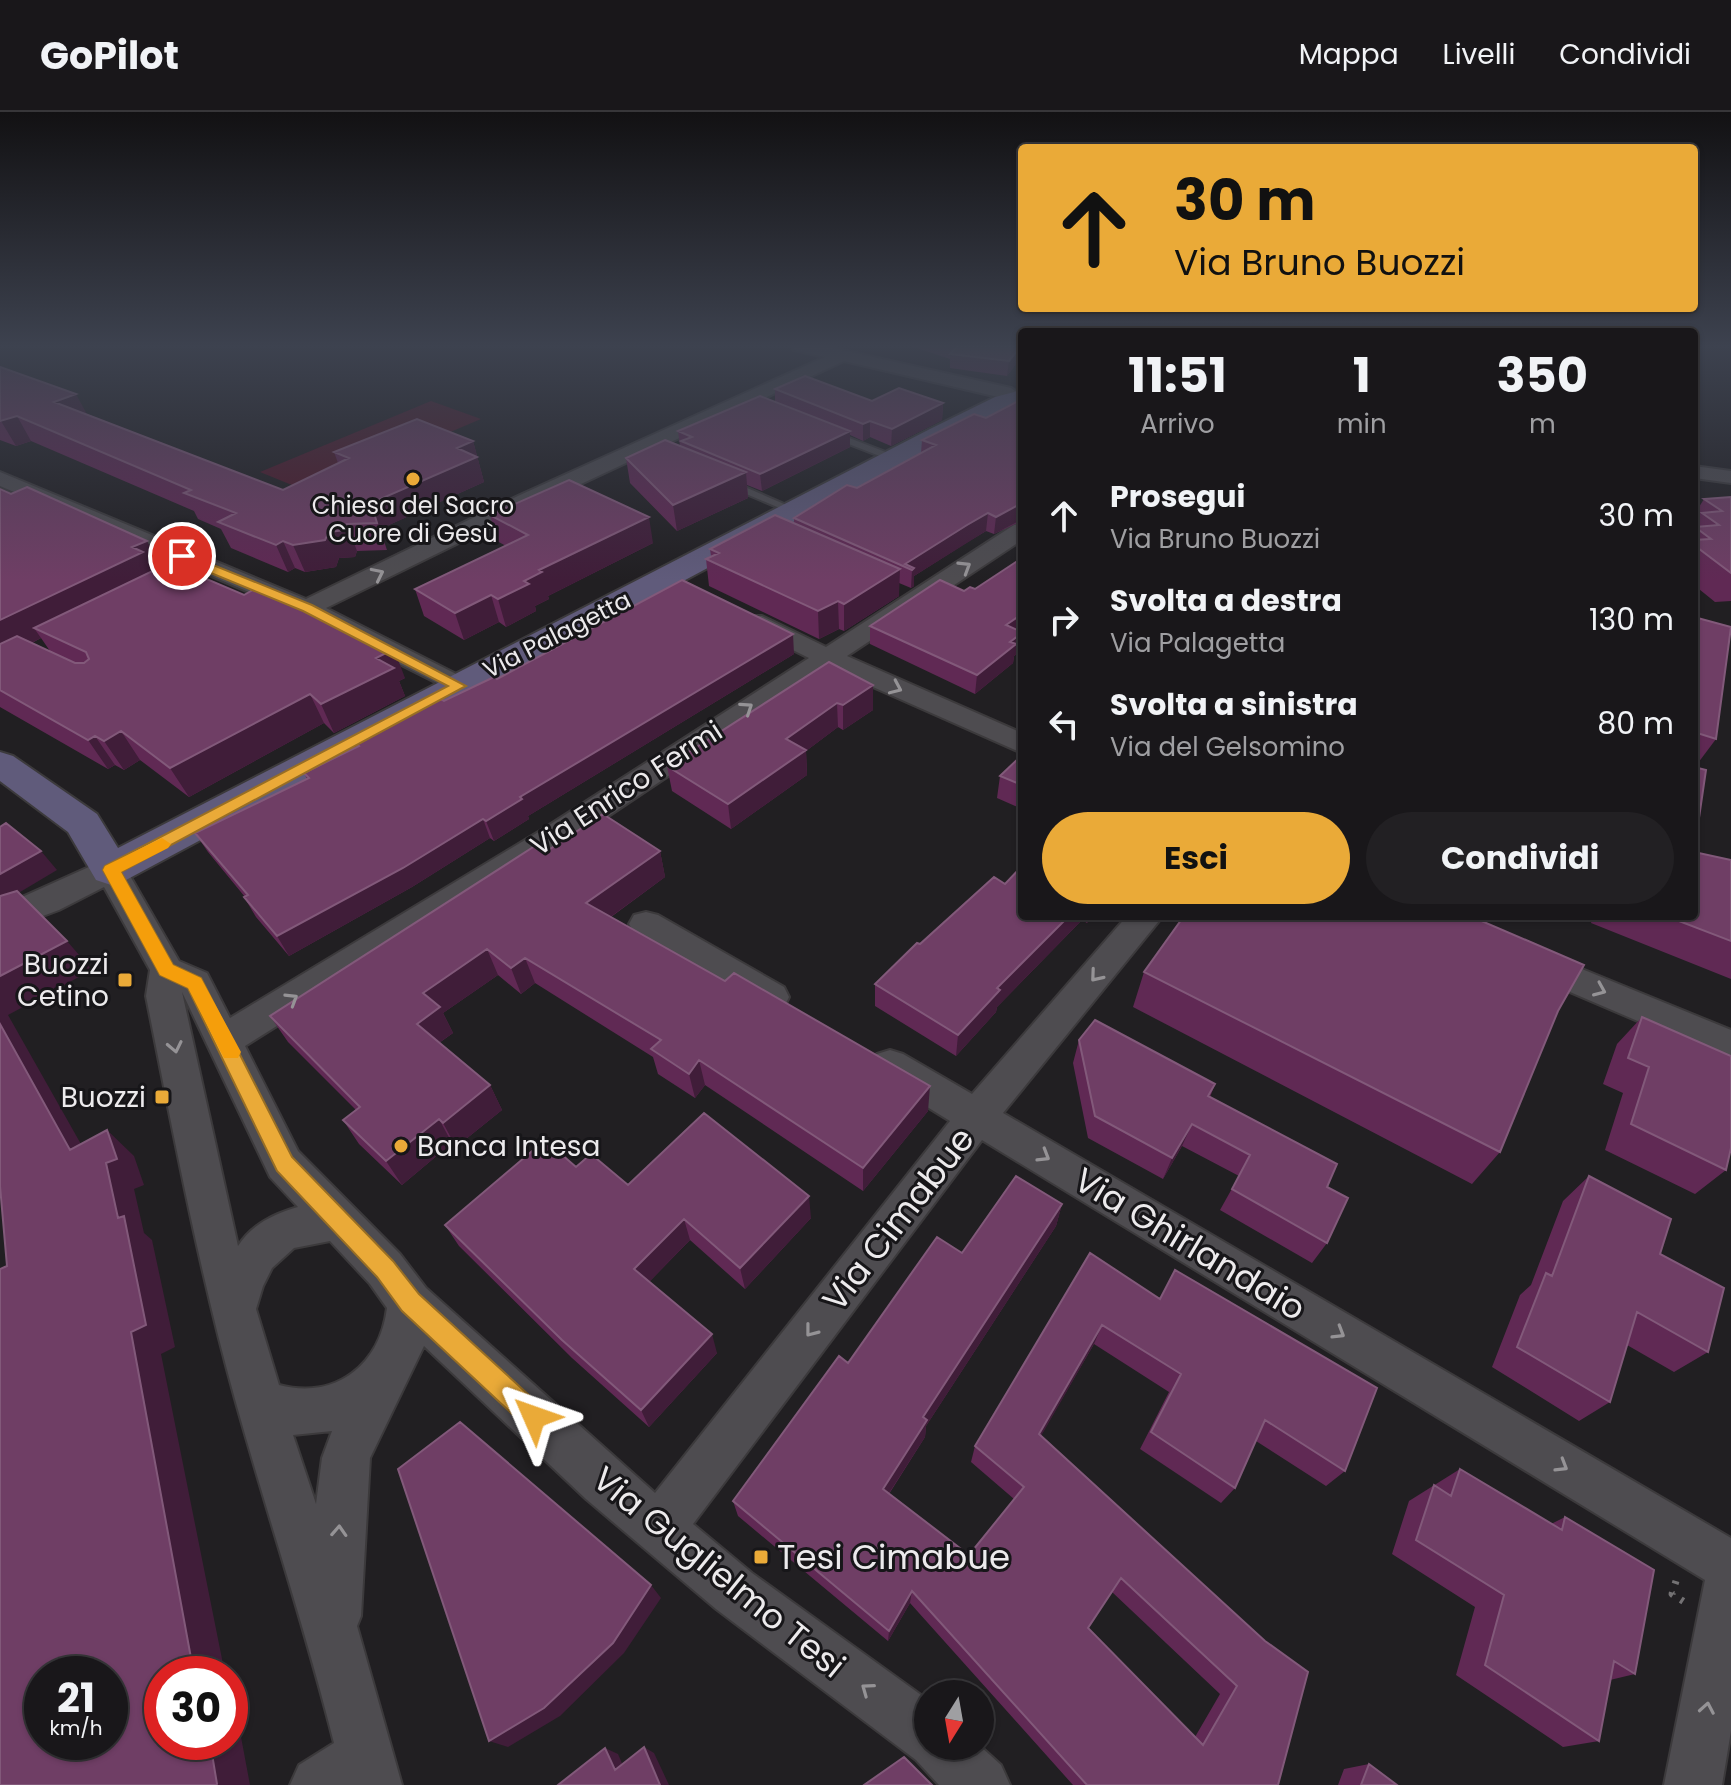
<!DOCTYPE html>
<html lang="it">
<head>
<meta charset="utf-8">
<style>
	:root { --surface:#19171a; --page:#222023; --text:#f1f3f6; --muted:#9f9fa2; --line:#373639; --accent:#eaaa38 }
	body { margin:0; font-family:Poppins,sans-serif; background:var(--page); color:var(--text); height:100vh; display:flex; flex-direction:column; font-size:30px; white-space:nowrap }
	* { box-sizing:border-box; margin:0 }
	p { font-size:26px; color:var(--muted) }
	.icon { flex:none; width:44px; height:44px; fill:none; stroke:currentColor; stroke-width:2; stroke-linecap:round; stroke-linejoin:round }
	.map { position:relative; flex:1; overflow:hidden }
	.sheet { position:absolute; left:1018px; top:216px; width:680px; height:592px; display:flex; flex-direction:column; background:var(--surface); border-radius:8px; box-shadow:0 2px 6px #0004,0 0 0 2px var(--line) }
	.sheet>* { flex:none }
	.guide { position:absolute; left:1018px; top:32px; width:680px; height:168px; border-radius:8px; box-shadow:0 2px 6px #0004,0 0 0 2px var(--line); background:#eaaa38; color:#111; overflow:hidden }
	.needle { width:52px; rotate:191deg }
	.controls { position:absolute; left:914px; top:1568px; display:grid; gap:16px }
	.controls a { display:grid; place-items:center; width:80px; height:80px; border-radius:50%; background:var(--surface); box-shadow:0 2px 6px #0004,0 0 0 2px var(--line); font-size:40px }
	.speed { position:absolute; left:24px; top:1544px; display:flex; gap:16px; font-size:40px; font-weight:700; text-align:center }
	.speed>* { display:grid; place-content:center; width:104px; height:104px; border-radius:50%; background:var(--surface); box-shadow:0 2px 6px #0004,0 0 0 2px var(--line); line-height:1 }
	.speed small { font-size:20px; font-weight:400 }
	.speed .limit { border:12px solid #d22; background:#fff; color:#111 }
	.pin { position:absolute; display:grid; place-items:center; width:68px; height:68px; color:#fff; margin:-34px; border:4px solid #fff; border-radius:50%; box-shadow:0 2px 8px #0007 }
	.me { position:absolute; width:88px; margin:-44px; rotate:313deg; stroke-linejoin:round; filter:drop-shadow(0 0 6px #0008) }
	.turn { display:flex; align-items:center; gap:28px; height:168px; padding:0 24px; font-size:36px }
	.turn .icon { width:104px; height:104px; stroke-width:2.5 }
	.turn b { display:block; font-size:56px; line-height:68px }
	.eta { display:flex; justify-content:space-evenly; align-items:center; height:136px; text-align:center }
	.eta b { font-size:48px; font-weight:700; line-height:56px }
	.primary-button { display:flex; gap:16px; margin-top:auto; padding:16px 24px }
	.primary-button a { flex:1; height:92px; border-radius:48px; background:var(--accent); color:#111; font-size:32px; font-weight:700; line-height:92px; text-align:center }
	.primary-button a+a { background:var(--page); color:var(--text) }
	ul { padding:0; list-style:none }
	li { display:flex; align-items:center; gap:24px; height:104px; padding:0 24px }
	li div { flex:1 }
	li b { display:block; font-size:30px }
	li em { font-style:normal }
	header { display:flex; align-items:center; gap:48px; box-sizing:border-box; height:112px; padding:0 40px; background:var(--surface); border-bottom:2px solid var(--line) }
	header strong { font-size:38px }
	nav { display:flex; gap:44px; margin-inline-start:auto; font-size:28px }
	.map>svg:first-child { display:block }
</style>
</head>
<body>
<header>
<strong>GoPilot</strong>
<nav><a>Mappa</a><a>Livelli</a><a>Condividi</a></nav>
</header>
<div class="map">
<svg width="1731" height="1673" viewBox="0 0 1731 1673">
	<rect width="100%" height="100%" fill="#211f22"/>
	<!-- green -->
	<path fill="#4e182a" d="M431,289L481,307L309,380L260,360Z"/>
	<g fill="none" stroke-linecap="round" stroke-linejoin="round">
		<!-- lane casing -->
		<g stroke="#3c3a3c" stroke-width="4">
			<path id="lane" d="M831,319L896,344L898,346L890,348L828,324L826,322Z
				M725,369H731L798,398L789,400L725,373Z"/>
		</g>
		<!-- street casing -->
		<g stroke="#3c3a3c" stroke-width="4">
			<path id="street" d="M792,234H824L1011,276L1020,282L1011,288L844,249L536,393L326,496L468,568L472,574L468,580L459,582L298,501L0,374V360L306,487L520,383L825,245L794,238Z
				M1694,354L1731,359V371L1694,366Z
				M1022,411V428L847,544L1022,621V641L830,556L562,735L245,934L298,1039L400,1142L426,1176L655,1381L950,1009L877,964L871,953L877,942L890,938L903,942L972,982L1127,804H1163L1003,1001L1731,1426V1619L1722,1673H1664L1705,1468L982,1028L693,1412L752,1461L928,1588V1634H980L1001,1653L1010,1673H939L916,1648L716,1497L586,1387L424,1234L370,1346L361,1504L357,1514L402,1673H290L299,1653L334,1631C305,1515 267,1402 235,1287C198,1154 173,1019 146,884L150,858L104,775L59,798L0,820V795L100,750L111,747L122,750L179,849L207,861L230,906L540,719L809,546L744,514L741,509L744,504H762L826,535L1014,413ZM182,880L270,1065L298,1095C274,1102 252,1112 238,1134ZM330,1129L370,1172L387,1196C380,1252 337,1288 279,1273L256,1197L263,1174L272,1156L294,1136ZM332,1319L322,1346L316,1392L293,1323Z
				M646,800L658,803L784,875L789,885L784,895L771,899L758,895L634,821L629,812L634,803Z
				M1533,837L1731,918V949L1521,859L1516,850L1521,841Z"/>
		</g>
		<!-- secondary casing -->
		<g stroke="#3c3a3c" stroke-width="4">
			<path id="secondary" d="M1022,278V292L948,327L126,768L111,773L96,768L68,720L0,669V640L13,644L97,702L118,736L930,317L995,285Z"/>
		</g>
		<!-- path -->
		<path stroke="#747274" stroke-width="7" stroke-dasharray="3 9" stroke-linecap="butt" d="M1676,1469L1672,1482L1686,1491"/>
		<!-- lane -->
		<use href="#lane" fill="#4e4c50" fill-rule="evenodd"/>
		<!-- street -->
		<use href="#street" fill="#4e4c50" fill-rule="evenodd"/>
		<!-- secondary -->
		<use href="#secondary" fill="#605b7b" fill-rule="evenodd"/>
	</g>
	<!-- wall -->
	<path fill="#602954" fill-rule="evenodd" d="M911,234H1022L1015,253L1007,264L950,256V247Z
		M0,255L87,302L283,378L338,351L334,340L473,329L484,370L380,417L387,438L357,439L355,445L339,446L336,455L305,460L295,456L288,460L231,436L221,417L198,407L194,399L31,329L16,334L0,328Z
		M775,277L872,289L943,291L942,308L891,334L870,325L863,329L850,323V335L762,379L747,373L748,386L677,419L630,371L626,346L680,334L678,319L775,290Z
		M1022,287V409L994,422L986,419L966,431L914,464V474L911,476L899,471V484L844,519L839,517L819,527L709,474L706,447L711,444L710,437L794,411V406L857,376L921,341L922,328L986,306Z
		M0,377L161,455L405,566L399,569L405,584L334,621L324,611L189,685L140,648L124,658L115,653L108,657L0,595ZM41,526L50,539L32,531Z
		M1731,385V489L1715,490L1694,473V403L1704,387Z
		M490,403L653,431L548,484L549,487L535,494L536,499L506,515L499,510L464,528L424,504L415,477L506,434L497,429Z
		M975,477L1021,519V539L1014,544L1013,551L975,582L870,532V514L964,479Z
		M1694,505L1716,627L1695,655L1694,740L1731,748V867L1591,811L1593,804H1694Z
		M794,542L528,704L529,707L494,729L490,726L412,775L289,844L256,805L244,785H245L208,740L195,721L307,667L304,661L355,635L351,626L444,589Z
		M873,573V598L843,618L838,615L806,639L807,663L731,717L672,679L667,654Z
		M1022,643V697L997,686L1000,664Z
		M547,739H660L665,765L611,805L928,999L863,1079L705,973L695,986L658,962L653,945L535,871L521,882L498,863L443,901L453,921L439,931L490,973L502,998L456,1035L452,1031L402,1073L359,1032L343,1008L356,998L288,930L270,904Z
		M1022,804H1093L1087,811L1082,808L997,895L996,900L956,944L875,894V872L920,832Z
		M1144,860L1558,899L1500,1040L1472,1072L1133,895Z
		M1642,905L1726,1058L1695,1082L1605,1038L1623,981L1603,972L1617,932Z
		M1079,928L1215,972L1210,985L1327,1075V1131L1312,1151L1220,1098L1239,1064L1182,1034L1163,1067L1088,1026L1073,951Z
		M576,1055L628,1073L811,1106L745,1177L690,1128L649,1170L717,1241L649,1315L572,1246L459,1134L445,1113Z
		M1589,1064L1660,1142L1708,1240L1674,1260L1627,1233L1610,1290L1579,1309L1492,1255L1520,1183L1531,1173L1563,1089Z
		M1062,1092L1056,1114L926,1314L925,1325L889,1382L969,1443L1014,1387L971,1350L975,1334L1090,1141L1345,1359L1326,1374L1256,1329L1235,1376L1221,1391L1140,1337L1169,1280L1094,1232L1041,1323L1265,1529L1278,1673H1073L910,1491L888,1529L738,1404L733,1389L848,1251L962,1141ZM1112,1480L1220,1582L1195,1625L1088,1516Z
		M1460,1357L1551,1412L1565,1405L1635,1562L1610,1568L1599,1629L1563,1635L1456,1563L1475,1495L1392,1442L1409,1389Z
		M1369,1652L1397,1673H1338L1344,1657Z"/>
	<!-- shaded-wall -->
	<path fill="#401d39" d="M1022,236V250L1015,253L1007,264L1009,249L1017,239Z
		M76,282L89,306L54,290Z
		M943,291L942,308L891,334L892,317Z
		M17,304L31,329L16,334L1,309Z
		M870,309V325L863,329V312Z
		M850,319V335L762,379L760,362Z
		M473,329L484,370L380,417L387,438L371,391L457,336Z
		M746,360L748,386L677,419L673,393Z
		M1022,391L1021,408L994,422L996,405Z
		M988,401L986,419L914,464V474L911,476L912,458L905,452Z
		M649,405L653,431L548,484L549,487L535,494L536,499L506,515L498,487L539,458Z
		M347,412L357,439L355,445L339,446L336,455L305,460L293,433Z
		M147,429L162,456L34,516L41,526L0,547V508L132,435Z
		M283,429L295,456L288,460L276,433Z
		M900,457L899,484L844,519V492Z
		M491,483L499,510L464,528L455,501Z
		M838,489L839,517L819,527L818,499Z
		M1022,502V519L1004,531L1006,513Z
		M1022,521L1021,539L1014,544L1013,551L975,582L977,563L1010,530Z
		M793,522L794,542L528,704L529,707L494,729L486,709L520,685Z
		M394,537L405,566L399,569L405,584L334,621L321,592L376,546Z
		M873,573V598L843,618V593Z
		M310,582L324,611L189,685L170,656Z
		M837,591L838,615L806,639L807,663L731,717L728,692L786,627Z
		M121,619L140,648L124,658L104,629Z
		M95,624L115,653L108,657L88,628Z
		M483,707L490,726L412,775L289,844L277,824Z
		M41,739L57,758L0,792V762Z
		M660,739L665,765L594,817L586,791Z
		M1069,804H1083L1082,808L997,895L996,900L956,944L958,923L997,876Z
		M67,829L92,858L8,903L99,1064L70,1038L0,912V864Z
		M487,837L498,863L443,901L453,921L430,937L417,912L423,881Z
		M525,846L535,871L521,882L511,856Z
		M699,948L705,973L695,986L689,962Z
		M490,973L502,998L456,1035L443,1011Z
		M930,974L928,999L863,1079V1056Z
		M439,1007L452,1031L402,1073L386,1049Z
		M1192,1012L1182,1034L1163,1067L1172,1046Z
		M107,1018L134,1044L144,1073L134,1077L144,1121L152,1128L175,1235L161,1242L223,1552L228,1554L229,1562H198L191,1546L131,1220L106,1051Z
		M809,1084L811,1106L745,1177L740,1156Z
		M1062,1092L1056,1114L926,1314L925,1325L882,1392L883,1377L923,1305Z
		M684,1107L690,1128L642,1177L634,1157Z
		M1102,1213L1094,1232L1033,1338L1039,1322Z
		M712,1222L717,1241L649,1315L641,1298Z
		M651,1473L661,1486L624,1541L560,1604L508,1635L489,1629Z
		M912,1479L910,1491L888,1529L889,1519Z
		M230,1566L250,1673H216L210,1630H230Z
		M644,1635L654,1641L669,1673H660Z
		M605,1636L618,1642L627,1663L615,1658Z"/>
	<!-- building -->
	<path fill="#6f3e65" stroke="#82597a" stroke-width="2" fill-rule="evenodd" d="M957,234H1022V236L1017,239L1009,249L950,242Z
		M0,255L76,282L54,290L283,378L349,346L334,340L417,307L473,329L457,336L477,345L371,391L377,411L347,412L345,418L329,420L325,428L293,433L283,429L276,433L218,410L236,401L184,381L191,378L17,304L0,309Z
		M805,264L872,289L899,276L943,291L892,317L870,309L863,312L775,277Z
		M760,284L850,319L760,362L681,329L692,325L678,319Z
		M1022,287V391L996,405L988,401L967,413L905,452L914,456L912,458L794,406L847,373L857,376L936,333L922,328L974,302L986,306Z
		M665,328L746,360L673,393L626,346Z
		M569,368L649,405L539,458L542,460L524,469L529,472L498,487L491,483L455,501L415,477L528,423L490,403Z
		M27,375L147,429L132,435L143,440L0,508V377L11,382Z
		M1731,385V461L1694,433V428L1711,427L1695,415L1719,413L1702,401L1722,399L1704,387Z
		M775,403L900,457L844,492L838,489L818,499L706,447L719,441L710,437Z
		M1022,446V502L1006,513L1022,520V521L1010,530L1016,532L977,563L870,514L940,468L964,479L970,475L975,477Z
		M169,451L244,483L256,476L320,503L323,502L394,537L376,546L394,556L321,592L310,582L170,656L121,619L104,629L95,624L88,628L0,578V532L17,524L75,551H84L89,547L86,540L34,516Z
		M682,468L793,522L520,685L522,687L486,709L483,707L403,756L277,824L244,785L248,783L195,721L309,666L304,661L359,634L351,626L433,583L444,589L494,565L497,567Z
		M1694,505L1731,515L1716,627L1694,620Z
		M829,550L873,573L843,593L837,591L786,627L806,638L728,692L667,654Z
		M1022,643V673L1000,664Z
		M1694,655L1706,658L1694,740L1731,748V829L1666,804H1694Z
		M603,702L660,739L586,791L725,869L734,861L930,974L863,1056L699,948L689,962L651,937L661,928L525,846L511,856L487,837L423,881L440,895L417,912L490,973L443,1011L439,1007L386,1049L343,1008L360,995L270,904L538,732L547,739Z
		M6,711L41,739L0,762V715Z
		M1022,754V804H1069L997,876L1000,878L958,923L875,872L917,831L920,832L994,765L1005,772Z
		M17,779L67,829L0,864V784Z
		M1184,804H1470L1584,853L1558,899L1500,1040L1144,860Z
		M1642,905L1731,944V1036L1726,1058L1631,1012L1649,955L1628,946Z
		M1095,908L1215,972L1208,984L1337,1052L1327,1075L1348,1086L1327,1131L1232,1077L1250,1043L1192,1012L1172,1046L1095,1004L1079,928Z
		M0,912L70,1038L107,1018L117,1047L106,1051L118,1106L124,1104L146,1213L131,1220L191,1546L195,1544L198,1562H162V1630H210L217,1672L216,1673H0V1157L7,1154L0,1074ZM42,1562H110V1630H42Z
		M704,1001L809,1084L740,1156L684,1107L634,1157L712,1222L641,1298L562,1228L445,1113L545,1028L576,1055L591,1042L628,1073Z
		M1016,1064L1062,1092L923,1305L927,1308L883,1377L969,1443L1024,1375L975,1334L1090,1141L1160,1187L1175,1158L1377,1276L1345,1359L1265,1308L1235,1376L1151,1320L1181,1262L1102,1213L1039,1322L1265,1529L1308,1560L1278,1673H1087L912,1479L889,1519L733,1389L839,1244L848,1251L937,1125L962,1141ZM1121,1466L1237,1574L1203,1633L1088,1516Z
		M1589,1064L1671,1107L1660,1142L1724,1176L1708,1240L1637,1200L1610,1290L1517,1235L1546,1161L1552,1164Z
		M460,1310L651,1473L613,1531L544,1596L489,1629L398,1357Z
		M1460,1357L1562,1418L1565,1405L1654,1458L1635,1562L1614,1549L1599,1629L1485,1553L1504,1483L1416,1428L1434,1373L1451,1384Z
		M644,1635L660,1673H558L605,1636L615,1658Z
		M904,1645L932,1673H864Z
		M1369,1652L1397,1673H1361Z"/>
	<!-- one-way arrows -->
	<defs><path id="oneway-chevron" d="M-2-3.5L2.5 0L-2 3.5" fill="none" stroke-width="1.6" stroke-linecap="round" stroke-linejoin="round" transform="scale(2)"/></defs>
	<g stroke="#959396">
		<use href="#oneway-chevron" transform="translate(965 455) rotate(-32)"/>
		<use href="#oneway-chevron" transform="translate(378 462) rotate(-26)"/>
		<use href="#oneway-chevron" transform="translate(896 576) rotate(24)"/>
		<use href="#oneway-chevron" transform="translate(747 596) rotate(-34)"/>
		<use href="#oneway-chevron" transform="translate(1096 864) rotate(130)"/>
		<use href="#oneway-chevron" transform="translate(1600 878) rotate(23)"/>
		<use href="#oneway-chevron" transform="translate(292 887) rotate(-32)"/>
		<use href="#oneway-chevron" transform="translate(175 935) rotate(78)"/>
		<use href="#oneway-chevron" transform="translate(1044 1044) rotate(31)"/>
		<use href="#oneway-chevron" transform="translate(811 1219) rotate(128)"/>
		<use href="#oneway-chevron" transform="translate(1339 1221) rotate(31)"/>
		<use href="#oneway-chevron" transform="translate(1562 1354) rotate(31)"/>
		<use href="#oneway-chevron" transform="translate(339 1419) rotate(-87)"/>
		<use href="#oneway-chevron" transform="translate(867 1577) rotate(-144)"/>
		<use href="#oneway-chevron" transform="translate(1707 1596) rotate(-80)"/>
	</g>
	<!-- sky -->
	<linearGradient id="sky" x2="0" y2="1"><stop stop-color="#121113"/><stop offset="0.5" stop-color="#3d424f"/><stop offset="1" stop-color="#3d424f" stop-opacity="0"/></linearGradient>
	<rect width="1731" height="468" fill="url(#sky)"/>
	<!-- route -->
	<path fill="#eaaa38" stroke="#986e24" stroke-width="2" d="M177,442H186L312,493L466,574L121,760L173,853L201,866L292,1045L393,1149L419,1182L543,1296L546,1305L543,1314L534,1317L525,1314L402,1199L377,1165L277,1059L188,876L160,863L103,758L105,754L448,574L303,499L177,447Z"/>
	<!-- slow -->
	<path fill="#f59e0b" d="M162,726L171,732L168,736L121,760L173,853L201,866L241,940L238,946H224L188,876L160,863L103,758L105,754Z"/>
	<!-- markers -->
	<g fill="#eaaa38" stroke="#171619" stroke-width="3">
		<circle cx="413" cy="367" r="8"/>
		<rect x="117" y="860" width="16" height="16" rx="4"/>
		<rect x="154" y="977" width="16" height="16" rx="4"/>
		<circle cx="401" cy="1034" r="8"/>
		<rect x="753" y="1437" width="16" height="16" rx="4"/>
	</g>
	<g text-anchor="middle" stroke-width="6" stroke-linejoin="round" paint-order="stroke">
		<!-- far-poi labels -->
		<g font-size="24" fill="#eceaec" stroke="#171619">
			<text x="413" y="402">Chiesa del Sacro<tspan x="413" dy="28">Cuore di Gesù</tspan></text>
		</g>
		<!-- far-street labels -->
		<g font-size="24" fill="#eceaec" stroke="#171619">
			<text transform="translate(557 523) rotate(-27)" y="8">Via Palagetta</text>
		</g>
		<!-- street labels -->
		<g font-size="28" fill="#eceaec" stroke="#171619">
			<text transform="translate(626 676) rotate(-33)" y="10">Via Enrico Fermi</text>
		</g>
		<!-- poi labels -->
		<g font-size="28" fill="#eceaec" stroke="#171619" text-anchor="end">
			<text x="109" y="862">Buozzi<tspan x="109" dy="32">Cetino</tspan></text>
			<text x="146" y="995">Buozzi</text>
			<text x="417" y="1044" text-anchor="start">Banca Intesa</text>
		</g>
		<!-- near-street labels -->
		<g font-size="34" fill="#eceaec" stroke="#171619">
			<text transform="translate(898 1107) rotate(-52)" y="12">Via Cimabue</text>
			<text transform="translate(1190 1132) rotate(31)" y="12">Via Ghirlandaio</text>
			<text transform="translate(719 1460) rotate(39)" y="12">Via Guglielmo Tesi</text>
		</g>
		<!-- near-poi labels -->
		<g font-size="34" fill="#eceaec" stroke="#171619" text-anchor="start">
			<text x="777" y="1457">Tesi Cimabue</text>
		</g>
	</g>
</svg>
<div class="controls">
<a><svg class="needle" viewBox="-14 -14 28 28"><path d="M0-13l5 13h-10z" fill="#e53935"/><path d="M0 13l5-13h-10z" fill="#9f9fa2"/></svg></a>
</div>
<div class="speed"><div>21<small>km/h</small></div><div class="limit">30</div></div>
<div class="pin" style="left:182px;top:444px;background:#d93025"><svg class="icon" aria-label="arrive" viewBox="0 0 24 24"><path d="M6 21V4h12l-3 4 3 4H6"/></svg></div>
<svg class="me" style="left:534px;top:1305px" viewBox="-20 -20 40 40"><path d="M0-17L14 15 0 8-14 15z" fill="#eaaa38" stroke="#fff" stroke-width="4"/></svg>
<div class="guide">
<div class="turn"><svg class="icon" aria-label="ahead" viewBox="0 0 24 24"><path d="M12 20V5M6 11l6-6 6 6"/></svg><div><b>30 m</b>Via Bruno Buozzi</div></div>
</div>
<section class="sheet">
<div class="eta">
<div><b>11:51</b><p>Arrivo</p></div>
<div><b>1</b><p>min</p></div>
<div><b>350</b><p>m</p></div>
</div>
<ul>
<li><svg class="icon" aria-label="ahead" viewBox="0 0 24 24"><path d="M12 20V5M6 11l6-6 6 6"/></svg><div><b>Prosegui</b><p>Via Bruno Buozzi</p></div><em>30 m</em></li>
<li><svg class="icon" aria-label="right" viewBox="0 0 24 24"><path d="M7 20v-9h11M14 6l5 5-5 5"/></svg><div><b>Svolta a destra</b><p>Via Palagetta</p></div><em>130 m</em></li>
<li><svg class="icon" aria-label="left" viewBox="0 0 24 24"><path d="M17 20v-9H6M10 6l-5 5 5 5"/></svg><div><b>Svolta a sinistra</b><p>Via del Gelsomino</p></div><em>80 m</em></li>
</ul>
<div class="primary-button"><a>Esci</a><a>Condividi</a></div>
</section>
</div>
</body>
</html>
